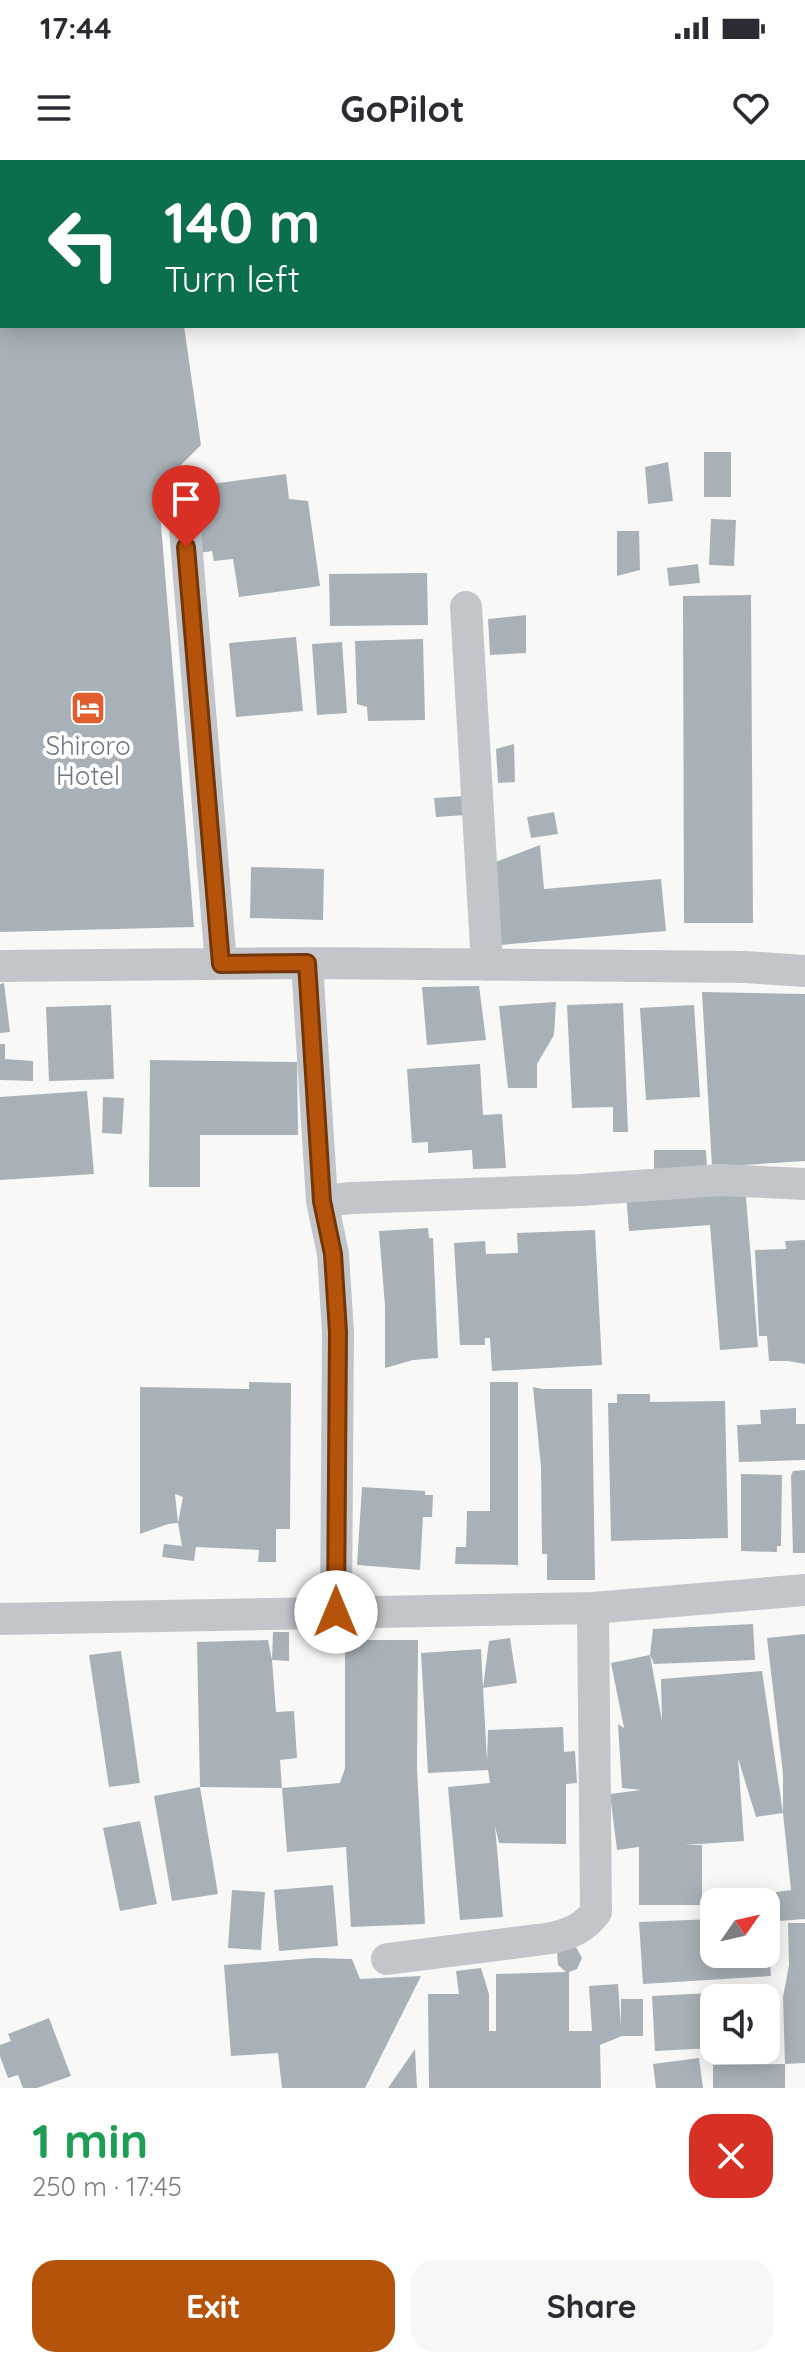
<!DOCTYPE html>
<html lang="en">
<head>
<meta charset="utf-8">
<style>
	:root { --surface:#fff; --page:#f7f7f7; --text:#2b2b33; --muted:#7c7c81; --accent:#b45309 }
	body { margin:0; font-family:Quicksand,sans-serif; background:var(--page); color:var(--text); height:100vh; display:flex; flex-direction:column; font-size:30px; white-space:nowrap }
	* { box-sizing:border-box; margin:0 }
	p { font-size:26px; color:var(--muted) }
	.icon { flex:none; width:44px; height:44px; fill:none; stroke:currentColor; stroke-width:2; stroke-linecap:round; stroke-linejoin:round }
	.map { position:relative; height:1928px; overflow:hidden }
	.panel { display:flex; flex-direction:column; background:var(--surface); flex:1 }
	.panel>* { flex:none }
	.top-card { position:absolute; left:0px; top:0px; width:806px; height:168px; box-shadow:0 4px 20px #0003; background:#0b6e4f; color:#fff; overflow:hidden }
	.needle { width:52px; rotate:56deg }
	.tools { position:absolute; left:700px; top:1728px; display:grid; gap:16px }
	.tools a { display:grid; place-items:center; width:80px; height:80px; border-radius:16px; background:var(--surface); box-shadow:0 4px 20px #0003; font-size:40px }
	.pin { position:absolute; display:grid; place-items:center; width:68px; height:68px; color:#fff; margin:-82px -34px; border-radius:50% 50% 50% 0; rotate:-45deg; box-shadow:0 0 8px #0007 }
	.pin .icon { rotate:45deg }
	.me { position:absolute; width:88px; margin:-44px; rotate:0deg; stroke-linejoin:round; filter:drop-shadow(0 0 6px #0008) }
	.turn { display:flex; align-items:center; gap:28px; height:168px; padding:0 32px; font-size:36px }
	.turn .icon { width:104px; height:104px; stroke-width:2.5 }
	.turn b { display:block; font-size:56px; line-height:68px }
	.round { display:grid; place-items:center; flex:none; width:84px; height:84px; border-radius:24px; background:var(--page) }
	.summary { display:flex; align-items:center; justify-content:space-between; height:136px; padding:0 32px }
	h1 { font-size:48px; font-weight:700; line-height:60px; color:#1e9e55 }
	.cta { display:flex; gap:16px; margin-top:auto; padding:16px 32px }
	.cta a { flex:1; height:92px; border-radius:24px; background:var(--accent); color:#fff; font-size:32px; font-weight:700; line-height:92px; text-align:center }
	.cta a+a { background:var(--page); color:var(--text) }
	.status { display:flex; justify-content:space-between; align-items:center; height:56px; padding:0 40px; background:var(--surface); direction:ltr }
	.status svg { height:22px; fill:currentColor }
	header { display:flex; justify-content:space-between; align-items:center; height:104px; padding:0 32px; background:var(--surface); font-size:36px; font-weight:700 }
	.map>svg:first-child { display:block }
</style>
</head>
<body>
<div class="status"><b>17:44</b><svg viewBox="0 0 49 12"><path d="M0 12V9h3v3zM5 12V6h3v6zM10 12V3h3v9zM15 12V0h3v12zM26 1h20v11H26zM47 4h2v5h-2z"/></svg></div>
<header><svg class="icon" aria-label="menu" viewBox="0 0 24 24"><path d="M4 6h16M4 12h16M4 18h16"/></svg>GoPilot<svg class="icon" aria-label="heart" viewBox="0 0 24 24"><path d="M12 20l-8-8c-3-5 5-10 8-4 3-6 11-1 8 4z"/></svg></header>
<div class="map">
<svg width="805" height="1928" viewBox="0 0 805 1928">
	<rect width="100%" height="100%" fill="#f8f9f6"/>
	<!-- building -->
	<path fill="#a8b1b7" d="M0,166H184L201,285L158,328L194,767L0,772Z
		M704,292H731V337H704Z
		M668,302L673,341L648,344L645,307Z
		M286,314L289,339L308,341L320,426L239,437L233,399L214,401L212,391L199,393L191,338L213,335L211,324Z
		M711,359L736,360L734,406L709,405Z
		M617,371H639L640,410L617,416Z
		M698,404L700,423L669,426L667,408Z
		M427,413L428,465L330,466L329,414Z
		M751,435L753,763H684L683,436Z
		M526,455V493L490,495L488,459Z
		M296,477L303,551L236,557L229,483Z
		M423,479L425,560L368,561L367,547L357,544L355,481Z
		M342,482L347,553L317,555L312,484Z
		M514,584L515,622L498,623L496,589Z
		M464,636L466,655L436,657L434,638Z
		M554,652L558,674L531,678L527,657Z
		M540,685L544,729L661,719L666,771L500,785L493,703Z
		M251,707L324,709L323,760L250,758Z
		M4,823L10,872L0,873V824Z
		M479,826L486,880L427,885L422,827Z
		M702,832L805,834V1001L712,1007Z
		M556,842L554,875L537,904V928H508L499,846Z
		M623,843L628,972H613V947L572,948L567,845Z
		M111,845L114,919L49,921L46,847Z
		M694,845L700,937L646,940L640,848Z
		M0,884H5V899L33,901V921L0,920Z
		M150,900L297,902L298,975H200V1027H149Z
		M480,904L483,955L502,954L506,1008L473,1009L472,990L428,993V982L412,983L407,909Z
		M87,931L94,1014L0,1020V937Z
		M103,937L124,938L122,974L102,973Z
		M654,990H706L707,1009L654,1010Z
		M745,1025L758,1187L720,1190L710,1065L629,1071L626,1033Z
		M428,1068L429,1078H433L438,1198L413,1200L385,1208V1146L379,1071Z
		M595,1070L602,1205L492,1211L490,1178H485V1185H460L454,1083L485,1081L486,1094L518,1093L517,1073Z
		M805,1080V1204L788,1201H769L767,1176H759L755,1090L786,1089L785,1081Z
		M249,1222L291,1223L290,1369H276V1402H258L259,1390L196,1387L194,1401L162,1397L164,1384L182,1386L178,1363L183,1337L175,1334L178,1363L168,1364L140,1374V1227L249,1229Z
		M490,1222H518V1405L455,1404L456,1387H466L467,1351H490Z
		M533,1227L543,1229H592L595,1420H547V1394H542L541,1307Z
		M617,1234H650V1242L725,1241L728,1378L611,1381L608,1243H617Z
		M796,1248V1264H805V1300L739,1302L737,1265L761,1264L760,1250Z
		M805,1310V1393H793L791,1316L793,1311Z
		M741,1314L782,1315L781,1386H777V1392L741,1391Z
		M362,1327L425,1331V1335H433L432,1357H423L420,1410L357,1405Z
		M753,1464L755,1500L654,1504L650,1495L653,1469Z
		M273,1472H289V1501L272,1500L276,1552L294,1551L297,1598L280,1600L282,1628L200,1627L197,1482L268,1480L272,1500Z
		M805,1474V1759L779,1761L776,1732L791,1730L783,1653L756,1657L738,1598L744,1681L684,1685H702V1745H639V1687L617,1690L610,1634L641,1630L622,1628L618,1564L624,1568L611,1503L650,1495L662,1561L661,1519L762,1511L783,1653V1614L767,1478Z
		M510,1478L517,1523L483,1528L487,1601L488,1570L563,1567L564,1592L575,1591L577,1623L566,1624V1684L499,1683L495,1666L503,1757L460,1760L448,1627L490,1623L488,1610L428,1613L421,1493L481,1489L483,1528L489,1481Z
		M345,1480H418L417,1608L425,1764L351,1767L346,1687L287,1692L282,1628L340,1623L345,1608Z
		M121,1491L140,1623L109,1627L89,1495Z
		M200,1627L218,1734L172,1741L154,1636Z
		M140,1661L157,1744L120,1751L103,1668Z
		M333,1725L338,1786L279,1791L274,1730Z
		M232,1730L265,1732L261,1790L228,1788Z
		M714,1759V1794H766V1790L769,1789L771,1816L643,1824L639,1762Z
		M788,1763H805V1903L785,1904V1928H713V1905L785,1904L783,1837L789,1805Z
		M576,1787L582,1798L577,1809L569,1812V1871H592L589,1826L618,1824L621,1866V1839H643V1876H622L600,1885L601,1928H429L428,1834H459L456,1811L481,1808L489,1834V1871H496V1814L566,1812L558,1805L557,1792Z
		M313,1798L352,1799L360,1819L421,1816L365,1928H282L278,1893L231,1896L224,1805Z
		M767,1830V1838H714V1888L655,1891L652,1836Z
		M766,1852H768L771,1884L766,1885Z
		M49,1858L71,1916L37,1928H23L18,1915L8,1918L0,1896V1885L11,1881L8,1874Z
		M415,1889L417,1928H388Z
		M699,1898L703,1928H656L653,1904Z"/>
	<g fill="none" stroke-linecap="round" stroke-linejoin="round">
		<!-- minor -->
		<path stroke="#c2c6ca" stroke-width="32" d="M87,2L90,0
			M0,17H2
			M184,357L221,804
			M466,447L487,805
			M307,803L322,1041L333,1094L338,1172L336,1452
			M0,806L307,803L745,807L805,811
			M322,1041L352,1038L581,1030L720,1020L805,1024
			M0,1459L593,1448L805,1430
			M387,1799L552,1778C572,1773 584,1768 596,1752L593,1448"/>
	</g>
	<g fill="none" stroke-linecap="round" stroke-linejoin="round">
		<!-- route casing -->
		<g stroke="#753606" stroke-width="20">
			<path id="route" d="M186,387L221,804L307,803L322,1041L333,1094L338,1172L336,1452"/>
		</g>
		<!-- route -->
		<use href="#route" stroke="#b45309" stroke-width="14"/>
	</g>
	<!-- icons -->
	<defs>
		<g id="hotel-square" transform="scale(1.8)"><rect x="-9" y="-9" width="18" height="18" rx="4" fill="#e15d2e" stroke="#fff"/><path d="M-6-4.5h1.5V1H6V5H4.5V3h-9V5H-6ZM-4 0a1.8 1.8 0 1 1 3.6 0ZM.5 0V-2.5h3Q6-2.5 6 0Z" fill="#fff"/></g>
	</defs>
	<g fill-rule="evenodd">
		<use href="#hotel-square" x="88" y="548"/>
	</g>
	<g text-anchor="middle" stroke-width="8" stroke-linejoin="round" paint-order="stroke">
		<!-- poi labels -->
		<g font-size="26" fill="#687887" stroke="#fff">
			<text x="88" y="595">Shiroro<tspan x="88" dy="30">Hotel</tspan></text>
		</g>
	</g>
</svg>
<div class="tools">
<a><svg class="needle" viewBox="-14 -14 28 28"><path d="M0-13l5 13h-10z" fill="#e53935"/><path d="M0 13l5-13h-10z" fill="#7c7c81"/></svg></a>
<a><svg class="icon" aria-label="sound" viewBox="0 0 24 24"><path d="M4 9h4l5-4v14l-5-4H4zM17 9q2 3 0 6"/></svg></a>
</div>
<div class="pin" style="left:186px;top:387px;background:#d93025"><svg class="icon" aria-label="arrive" viewBox="0 0 24 24"><path d="M6 21V4h12l-3 4 3 4H6"/></svg></div>
<svg class="me" style="left:336px;top:1452px" viewBox="-20 -20 40 40"><circle r="19" fill="#fff"/><path d="M0-13L10 11 0 6-10 11z" fill="#b45309"/></svg>
<div class="top-card">
<div class="turn"><svg class="icon" aria-label="left" viewBox="0 0 24 24"><path d="M17 20v-9H6M10 6l-5 5 5 5"/></svg><div><b>140 m</b>Turn left</div></div>
</div>
</div>
<section class="panel">
<div class="summary"><div><h1>1 min</h1><p>250 m · 17:45</p></div><a class="round" style="background:#d93025;color:#fff"><svg class="icon" aria-label="close" viewBox="0 0 24 24"><path d="M6 6l12 12M18 6L6 18"/></svg></a></div>
<div class="cta"><a>Exit</a><a>Share</a></div>
</section>
</body>
</html>
